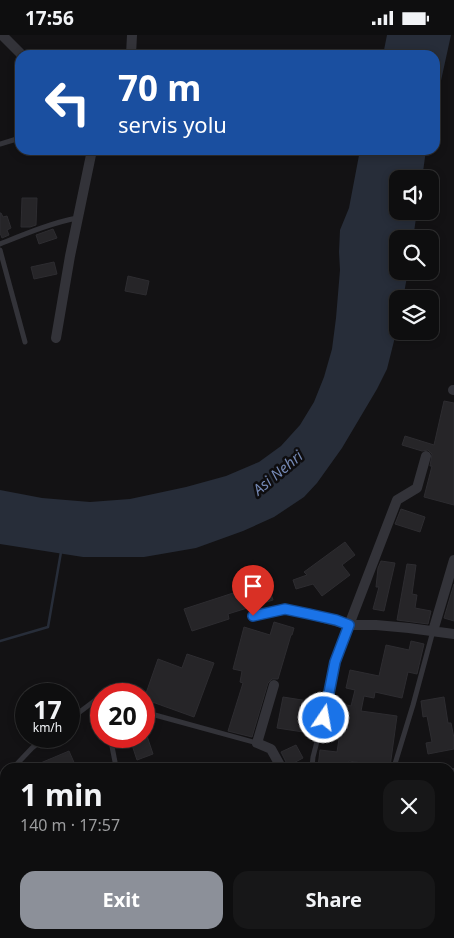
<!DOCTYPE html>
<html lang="en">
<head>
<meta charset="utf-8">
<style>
	:root { --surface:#0e0e0f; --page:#171718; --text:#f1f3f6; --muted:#9b9c9e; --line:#2e2e2f; --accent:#8c9099 }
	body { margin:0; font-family:"Noto Sans",sans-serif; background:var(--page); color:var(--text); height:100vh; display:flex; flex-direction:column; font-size:19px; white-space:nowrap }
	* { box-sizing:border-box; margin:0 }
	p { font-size:16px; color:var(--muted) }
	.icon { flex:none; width:28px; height:28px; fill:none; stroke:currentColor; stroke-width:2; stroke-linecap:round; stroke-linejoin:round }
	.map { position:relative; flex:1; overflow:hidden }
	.details { position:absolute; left:0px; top:728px; width:455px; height:176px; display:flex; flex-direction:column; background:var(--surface); border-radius:15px 15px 0 0; box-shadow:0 2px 8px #0003,0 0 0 1px var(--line) }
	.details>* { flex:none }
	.top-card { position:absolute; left:15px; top:15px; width:425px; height:105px; border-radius:15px; box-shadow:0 2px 8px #0003,0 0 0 1px var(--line); background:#1a4fa0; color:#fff; overflow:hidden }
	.buttons { position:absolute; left:389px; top:135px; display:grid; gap:10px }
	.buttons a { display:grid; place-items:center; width:50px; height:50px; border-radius:10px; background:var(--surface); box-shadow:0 2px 8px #0003,0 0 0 1px var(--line); font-size:25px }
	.speed { position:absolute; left:15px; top:648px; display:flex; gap:10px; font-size:25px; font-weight:700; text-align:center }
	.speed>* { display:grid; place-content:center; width:65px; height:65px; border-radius:50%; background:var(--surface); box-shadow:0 2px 8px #0003,0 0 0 1px var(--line); line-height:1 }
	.speed small { font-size:12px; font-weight:400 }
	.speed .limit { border:8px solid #d22; background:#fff; color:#111 }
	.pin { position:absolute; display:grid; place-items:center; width:42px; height:42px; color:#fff; margin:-51px -21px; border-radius:50% 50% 50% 0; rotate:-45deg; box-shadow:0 0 5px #0007 }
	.pin .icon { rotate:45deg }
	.me { position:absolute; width:55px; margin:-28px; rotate:12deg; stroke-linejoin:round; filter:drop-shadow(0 0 4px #0008) }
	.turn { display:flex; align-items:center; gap:18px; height:105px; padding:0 20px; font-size:22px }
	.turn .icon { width:65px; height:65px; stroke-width:2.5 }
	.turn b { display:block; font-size:35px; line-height:42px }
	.round { display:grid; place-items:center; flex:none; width:52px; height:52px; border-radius:15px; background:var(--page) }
	.summary { display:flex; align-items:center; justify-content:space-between; height:85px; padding:0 20px }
	h1 { font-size:30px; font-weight:700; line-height:38px }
	.primary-button { display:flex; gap:10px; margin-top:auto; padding:10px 20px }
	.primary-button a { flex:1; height:58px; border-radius:15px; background:var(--accent); color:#fff; font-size:20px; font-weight:700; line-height:58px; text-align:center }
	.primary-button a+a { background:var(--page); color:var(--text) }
	.status { display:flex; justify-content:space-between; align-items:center; height:35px; padding:0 25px; background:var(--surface); direction:ltr }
	.status svg { height:14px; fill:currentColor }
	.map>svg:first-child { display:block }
</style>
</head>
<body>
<div class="status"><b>17:56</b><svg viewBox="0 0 49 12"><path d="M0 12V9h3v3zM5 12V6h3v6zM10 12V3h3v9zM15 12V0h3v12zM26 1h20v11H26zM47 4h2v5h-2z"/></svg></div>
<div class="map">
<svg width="454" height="903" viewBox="0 0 454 903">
	<rect width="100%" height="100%" fill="#131214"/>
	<!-- water -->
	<path fill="#272d39" d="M387,0H451L435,73V20H383Z
		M360,115H426L422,144H398V176H417L413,204H398V236H408L403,264H398L397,287L394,306L387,334L377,354L342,413L317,448L304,462L274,482L243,496L196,513L144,522H83L0,509V455L42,463L90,467L130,464L186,452L226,441L259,427L281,411L300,390L314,367L324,342L332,314L336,283L340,235L339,217L340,195L349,173Z"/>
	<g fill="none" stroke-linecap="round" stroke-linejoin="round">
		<!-- stream -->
		<path stroke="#272d39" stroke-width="2.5" d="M0,606L48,592L61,517"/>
	</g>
	<!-- building -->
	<path fill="#262528" stroke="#2d2c30" d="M22,163H37L36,190L30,192H21Z
		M0,178H1L3,182L7,181L11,193L7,195L9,200L2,203L0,198Z
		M53,194L57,203L39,209L36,200Z
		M54,227L57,239L34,244L31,232Z
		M128,241L149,246L146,260L125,256Z
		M444,366L454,368V470L424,462L432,431H430L432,419L428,415L422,416L402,410L405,401L434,410Z
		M401,474L425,482L420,497L395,489Z
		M345,507L355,520L342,530L350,540L322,561L313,549L296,554L293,545L307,540L304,537Z
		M381,526L395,528L384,576L373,574L379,552H376L378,533Z
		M407,529L416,530L412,559L417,560L415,573L431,576L428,589L397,585Z
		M267,547L273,565L228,579L229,584L192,596L184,574Z
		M454,549V586L444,583Z
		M274,587L294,593L292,600H291L278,644H272L268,648L252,702L228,696L243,648L240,647L242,636L233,634L244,592L270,600Z
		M411,606L424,609L417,639L408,637L402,663L375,657L374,663L364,661L361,676L397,681L390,732L349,726L348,732H318L320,715L337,717L339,704L326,701L333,667L351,671L355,655L346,653L350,635L379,641L386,610L409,615Z
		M187,619L214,628L194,682L144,664L158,624L182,633Z
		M283,662L315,667L310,698L277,693Z
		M444,662L448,688H451L454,703V714L428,719L426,708L432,707L427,681L423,682L421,666Z
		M129,701H147L153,719L137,725Z
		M296,710L303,723L288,731L281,717Z
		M69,716L76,732H31Z"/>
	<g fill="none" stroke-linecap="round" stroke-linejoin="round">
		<!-- service -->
		<path stroke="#333339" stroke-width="5" d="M0,109L20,103
			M0,209C25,199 51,188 77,183
			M0,215L25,307
			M144,677L257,708
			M69,685L97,664L101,665
			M110,701L116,732
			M14,732L32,713L47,701
			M312,732L313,722L323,683L335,627L348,590
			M394,732L413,670L433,596
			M100,899V903
			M132,899V903
			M213,899V903
			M284,899V903
			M365,899L366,903
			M437,899L438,903
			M8,903L45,899"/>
		<!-- minor -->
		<path stroke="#333339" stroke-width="10" d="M2,0L22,20
			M131,20L132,0
			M56,303L70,221L92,115
			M453,355H454
			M253,581L285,574L309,579L349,590H376L409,593L454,599
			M349,590L397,465L417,453L426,421
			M433,596L454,525
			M274,650L257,708L271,714L281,732
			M450,739L454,738
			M0,811L5,810
			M450,835H454"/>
	</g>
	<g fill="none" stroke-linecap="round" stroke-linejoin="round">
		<!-- route casing -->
		<g stroke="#114b97" stroke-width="12">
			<path id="route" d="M253,581L285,574L309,579L336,585L349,590L335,627L324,683"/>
		</g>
		<!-- route -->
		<use href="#route" stroke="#1a73e8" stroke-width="9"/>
	</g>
	<g text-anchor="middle" stroke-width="5" stroke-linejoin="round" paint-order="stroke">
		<!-- water labels -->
		<g font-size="15" font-style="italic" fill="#7589b5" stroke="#0e0d0f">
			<text transform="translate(278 438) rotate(-40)" y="5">Asi Nehri</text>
		</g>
	</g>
</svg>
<div class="buttons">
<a><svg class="icon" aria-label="sound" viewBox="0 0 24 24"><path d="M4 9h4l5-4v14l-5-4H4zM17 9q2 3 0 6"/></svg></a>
<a><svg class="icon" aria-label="search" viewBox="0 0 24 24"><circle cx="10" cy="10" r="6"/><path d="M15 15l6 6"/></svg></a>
<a><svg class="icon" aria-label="layers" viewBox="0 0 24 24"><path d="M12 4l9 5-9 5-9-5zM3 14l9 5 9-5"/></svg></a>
</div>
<div class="speed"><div>17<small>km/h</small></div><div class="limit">20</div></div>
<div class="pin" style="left:253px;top:581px;background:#d93025"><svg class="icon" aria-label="arrive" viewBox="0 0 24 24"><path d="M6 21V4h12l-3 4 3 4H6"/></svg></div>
<svg class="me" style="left:324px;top:683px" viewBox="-20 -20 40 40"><circle r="17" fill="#1a73e8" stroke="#fff" stroke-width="3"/><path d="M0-11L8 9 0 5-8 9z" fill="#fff"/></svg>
<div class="top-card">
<div class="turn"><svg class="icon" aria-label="left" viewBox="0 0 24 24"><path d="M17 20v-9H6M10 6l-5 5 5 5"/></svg><div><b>70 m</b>servis yolu</div></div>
</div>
<section class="details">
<div class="summary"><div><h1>1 min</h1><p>140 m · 17:57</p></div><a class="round"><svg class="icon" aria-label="close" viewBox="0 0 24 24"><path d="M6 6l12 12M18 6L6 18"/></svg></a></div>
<div class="primary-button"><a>Exit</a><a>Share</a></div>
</section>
</div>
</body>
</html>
